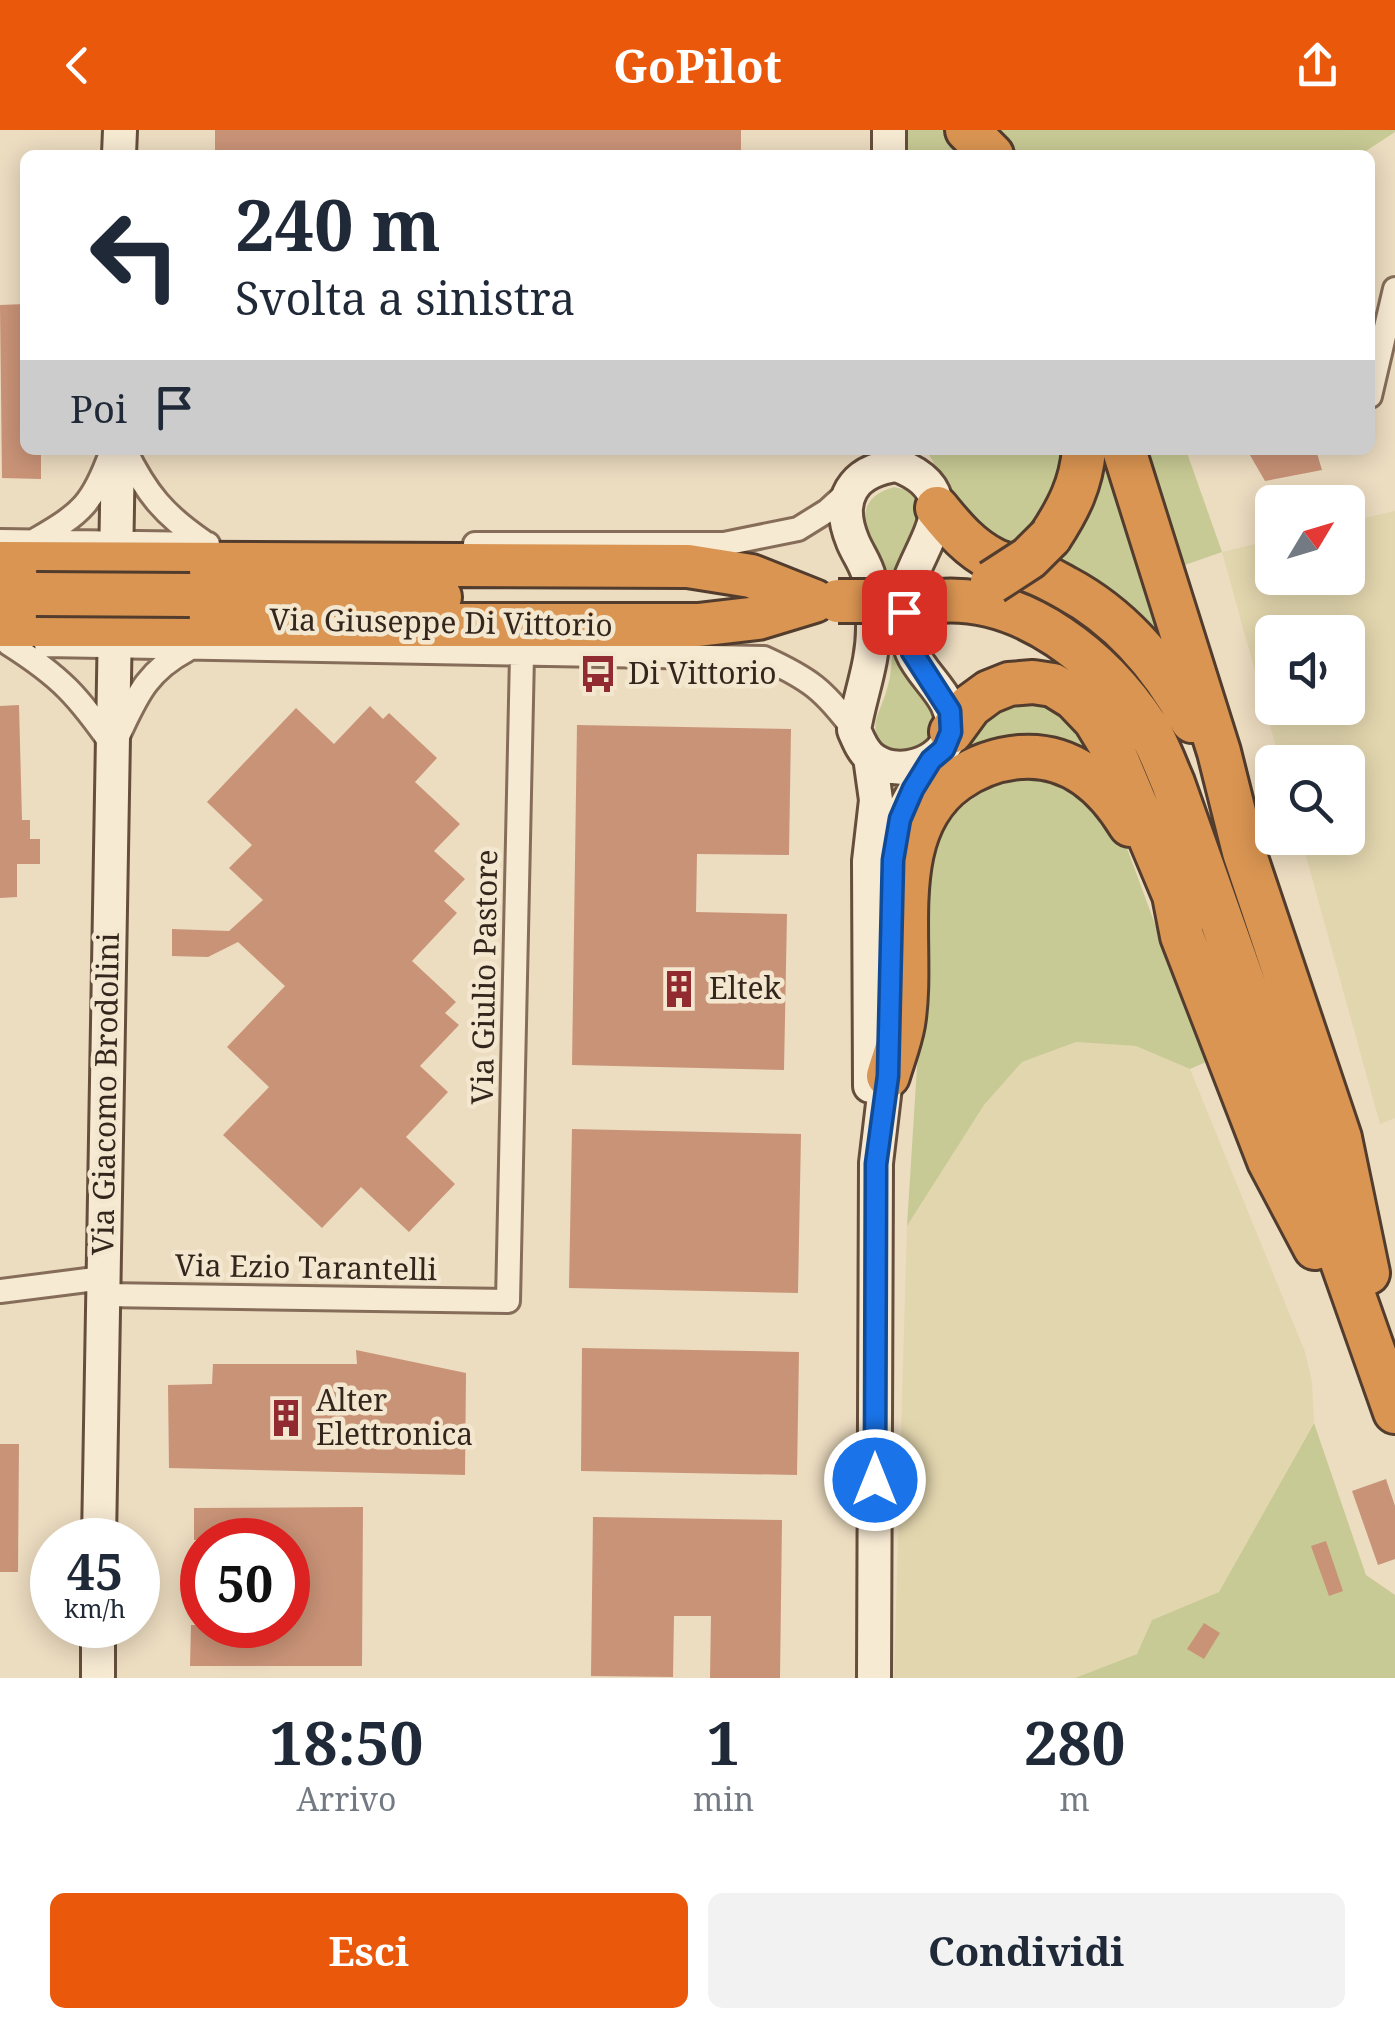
<!DOCTYPE html>
<html lang="it">
<head>
<meta charset="utf-8">
<style>
	:root { --surface:#fff; --page:#f2f2f3; --text:#1f2937; --muted:#747a83; --accent:#ea580c }
	body { margin:0; font-family:"Noto Serif",serif; background:var(--page); color:var(--text); height:100vh; display:flex; flex-direction:column; font-size:38px; white-space:nowrap }
	* { box-sizing:border-box; margin:0 }
	p { font-size:32px; color:var(--muted) }
	.icon { flex:none; width:55px; height:55px; fill:none; stroke:currentColor; stroke-width:2; stroke-linecap:round; stroke-linejoin:round }
	.map { position:relative; height:1548px; overflow:hidden }
	.details { display:flex; flex-direction:column; background:var(--surface); flex:1 }
	.details>* { flex:none }
	.hud { position:absolute; left:20px; top:20px; width:1355px; height:305px; border-radius:15px; box-shadow:0 5px 25px #0003; background:#fff; color:var(--text); overflow:hidden }
	.needle { width:65px; rotate:52deg }
	.tools { position:absolute; left:1255px; top:355px; display:grid; gap:20px }
	.tools a { display:grid; place-items:center; width:110px; height:110px; border-radius:15px; background:var(--surface); box-shadow:0 5px 25px #0003; font-size:50px }
	.speed { position:absolute; left:30px; top:1388px; display:flex; gap:20px; font-size:50px; font-weight:700; text-align:center }
	.speed>* { display:grid; place-content:center; width:130px; height:130px; border-radius:50%; background:var(--surface); box-shadow:0 5px 25px #0003; line-height:1 }
	.speed small { font-size:25px; font-weight:400 }
	.speed .limit { border:15px solid #d22; background:#fff; color:#111 }
	.pin { position:absolute; display:grid; place-items:center; width:85px; height:85px; color:#fff; margin:-42px; border-radius:20px; box-shadow:0 5px 15px #0006 }
	.me { position:absolute; width:110px; margin:-55px; rotate:0deg; stroke-linejoin:round; filter:drop-shadow(0 0 8px #0008) }
	.turn { display:flex; align-items:center; gap:35px; height:210px; padding:0 50px; font-size:45px }
	.turn .icon { width:130px; height:130px; stroke-width:2.5 }
	.turn b { display:block; font-size:70px; line-height:85px }
	.then { display:flex; align-items:center; height:95px; padding:0 50px; background:#0003; gap:20px; font-size:38px }
	.eta { display:flex; justify-content:space-evenly; align-items:center; height:170px; text-align:center }
	.eta b { font-size:60px; font-weight:700; line-height:70px }
	.action { display:flex; gap:20px; margin-top:auto; padding:20px 50px }
	.action a { flex:1; height:115px; border-radius:15px; background:var(--accent); color:#fff; font-size:40px; font-weight:700; line-height:115px; text-align:center }
	.action a+a { background:var(--page); color:var(--text) }
	header { display:flex; justify-content:space-between; align-items:center; height:130px; padding:0 50px; background:var(--accent); color:#fff; font-size:45px; font-weight:700 }
	.map>svg:first-child { display:block }
</style>
</head>
<body>
<header><svg class="icon" aria-label="back" viewBox="0 0 24 24"><path d="M15 5l-7 7 7 7"/></svg>GoPilot<svg class="icon" aria-label="share" viewBox="0 0 24 24"><path d="M12 15V3M7 8l5-5 5 5M5 13v7h14v-7"/></svg></header>
<div class="map">
<svg width="1395" height="1548" viewBox="0 0 1395 1548">
	<rect width="100%" height="100%" fill="#ecdcc0"/>
	<!-- farmland -->
	<path fill="#e2d6ae" fill-rule="evenodd" d="M1395,381V988L1380,994L1301,708H1348V632H1280L1222,422L1272,410V448H1348V392ZM1272,502H1348V578H1272Z
		M1076,912L1136,916L1190,939L1305,1222L1312,1252L1314,1292L1219,1462L1152,1490L1137,1524L1075,1548H894L907,1096L984,975L1022,932Z"/>
	<!-- green -->
	<path fill="#c7ca94" d="M905,0H957L981,25H905Z
		M991,0H1395V2L1360,25H1016Z
		M926,320H1076L1020,423L981,410Z
		M1141,320H1186L1222,422L1179,437Z
		M1104,328L1166,522L1051,434C1080,397 1096,374 1104,328Z
		M894,357L911,361L923,375L895,458C879,426 837,373 894,357Z
		M893,510L935,580L939,592L928,617L892,623C863,598 879,588 887,559C892,543 892,527 893,510Z
		M1038,566L1064,580L1099,628L963,629C984,591 993,574 1038,566Z
		M1032,646L1083,659L1121,702L1206,932L1190,939L1136,916L1076,912L1022,932L984,975L907,1096L930,730C948,679 979,655 1032,646Z
		M1314,1293L1366,1445L1395,1465V1548H1075L1137,1524L1152,1490L1219,1462Z"/>
	<!-- building -->
	<path fill="#c99377" d="M215,0H741V25H215Z
		M25,174V320H41V349L2,348L0,175Z
		M1247,320H1316L1322,340L1265,351Z
		M19,575L22,690H30V709H40V734H17V767L0,768V576Z
		M370,576L383,589L389,583L437,628L415,652L460,694L434,721L465,749L444,771L457,783L412,831L456,872L445,883L459,895L420,936L448,962L406,1007L455,1054L409,1102L361,1057L322,1098L223,1005L269,957L227,917L285,856L238,812L208,827L172,826V799L229,801L263,770L229,738L252,715L207,672L296,578L334,614Z
		M577,595L791,599L789,725L697,724L696,782L787,784L784,940L572,935Z
		M572,999L801,1004L798,1163L569,1158Z
		M582,1218L799,1222L797,1345L581,1341Z
		M356,1220L466,1243L465,1345L169,1338L168,1255L212,1254L213,1234H357Z
		M0,1314H19L18,1442H0Z
		M1386,1349L1395,1376V1429L1378,1435L1352,1361Z
		M363,1377L362,1536H190L191,1495H288V1410H194V1378Z
		M593,1387L782,1390L780,1548H710L711,1486H674L673,1547L591,1546Z
		M1326,1411L1343,1461L1329,1466L1311,1416Z
		M1204,1493L1220,1503L1204,1529L1187,1519Z"/>
	<g fill="none" stroke-linecap="round" stroke-linejoin="round">
		<!-- street casing -->
		<g stroke="#856d59" stroke-width="28">
			<path id="street" d="M1370,266L1395,159
				M125,320C146,363 164,385 204,412
				M37,409C82,383 93,373 111,323
				M0,411L208,414
				M475,414H724L798,399L827,381L851,359
				M9,514C61,547 78,566 113,616C135,572 142,544 187,520
				M46,515L764,528C810,549 824,560 854,600
				M0,1161L103,1148
				M103,1165L508,1171L522,525"/>
		</g>
		<!-- secondary casing -->
		<g stroke="#664e3c" stroke-width="38">
			<path id="secondary" d="M889,0V25
				M119,25L120,0
				M897,335C980,367 906,424 904,476C904,491 906,508 912,522C923,549 958,569 951,602C944,635 894,649 870,627C862,620 858,609 854,600C860,564 874,532 873,494C873,478 872,462 869,447C866,434 858,424 853,412C835,369 852,341 897,335Z
				M893,735L899,689L931,630
				M870,956L869,731L876,670L870,627
				M99,1410L118,320
				M98,1548V1495
				M874,1548L876,1033L889,923"/>
		</g>
		<!-- highway casing -->
		<g stroke="#523c2d" stroke-width="48">
			<path id="highway" d="M967,0L992,25
				M1124,320L1219,622L1244,722L1340,1008L1368,1143
				M937,378C954,399 970,418 994,430C1006,436 1019,436 1031,441C1043,445 1055,452 1066,458C1122,488 1162,536 1192,591
				M1050,407C1069,378 1081,354 1084,320
				M0,433L688,436L751,446L814,471
				M0,464H36
				M190,465L440,467
				M939,471C1025,465 1103,530 1147,597C1158,614 1165,635 1173,653L1395,1282
				M0,495H698L758,488L814,471
				M951,602L970,576L989,562L1009,554L1033,552L1053,555L1074,568L1095,590L1112,618L1174,765L1182,806L1269,1031L1315,1118
				M888,946C893,929 900,911 903,894C916,818 882,703 957,650C977,636 996,629 1020,627C1070,623 1106,655 1130,695"/>
		</g>
		<!-- street -->
		<use href="#street" stroke="#f7ead3" stroke-width="22"/>
		<!-- secondary -->
		<use href="#secondary" stroke="#f7ead3" stroke-width="32"/>
		<!-- highway -->
		<use href="#highway" stroke="#da9552" stroke-width="42"/>
		<!-- highway-bridge casing -->
		<g stroke="#523c2d" stroke-width="48" stroke-linecap="butt">
			<path id="highway-bridge" d="M992,452L1029,428L1050,407
				M36,464L190,465
				M838,471H939"/>
		</g>
		<!-- highway-bridge -->
		<use href="#highway-bridge" stroke="#da9552" stroke-width="42"/>
	</g>
	<g fill="none" stroke-linecap="round" stroke-linejoin="round">
		<!-- route casing -->
		<g stroke="#114b97" stroke-width="25">
			<path id="route" d="M875,1350L876,1034L888,946L893,730L900,689L913,659L931,630L944,619L951,602L950,581L912,522L904,482"/>
		</g>
		<!-- route -->
		<use href="#route" stroke="#1a73e8" stroke-width="18"/>
	</g>
	<!-- icons -->
	<defs>
		<g id="bus-bare" transform="scale(3)"><path d="M-5-6H5V4H4V6H2V4H-2V6H-4V4H-5ZM-3.5-4V0h7V-4ZM-3.5 1.2v1.5H-2V1.2ZM2 1.2v1.5H3.5V1.2Z" fill="#922a32" stroke="#f4e7cf" stroke-width="2.5" paint-order="stroke"/></g>
		<g id="building-bare" transform="scale(3)"><path d="M-4-6H4V6H1V3H-1V6H-4ZM-2.5-4.3h1.7v1.8h-1.7ZM.8-4.3h1.7v1.8H.8ZM-2.5-1h1.7V.8h-1.7ZM.8-1h1.7V.8H.8Z" fill="#922a32" stroke="#f4e7cf" stroke-width="2.5" paint-order="stroke"/></g>
	</defs>
	<g fill-rule="evenodd">
		<use href="#bus-bare" x="598" y="544"/>
		<use href="#building-bare" x="679" y="859"/>
		<use href="#building-bare" x="286" y="1288"/>
	</g>
	<g text-anchor="middle" stroke-width="9" stroke-linejoin="round" paint-order="stroke">
		<!-- street labels -->
		<g font-size="30" fill="#34261d" stroke="#f4e7cf">
			<text transform="translate(441 493) rotate(1)" y="10">Via Giuseppe Di Vittorio</text>
			<text transform="translate(485 847) rotate(-89)" y="10">Via Giulio Pastore</text>
			<text transform="translate(106 964) rotate(-89)" y="10">Via Giacomo Brodolini</text>
			<text transform="translate(306 1138) rotate(1)" y="10">Via Ezio Tarantelli</text>
		</g>
		<!-- poi labels -->
		<g font-size="30" fill="#34261d" stroke="#f4e7cf" text-anchor="start">
			<text x="628" y="554">Di Vittorio</text>
			<text x="709" y="869">Eltek</text>
			<text x="316" y="1281">Alter<tspan x="316" dy="34">Elettronica</tspan></text>
		</g>
	</g>
</svg>
<div class="tools">
<a><svg class="needle" viewBox="-14 -14 28 28"><path d="M0-13l5 13h-10z" fill="#e53935"/><path d="M0 13l5-13h-10z" fill="#747a83"/></svg></a>
<a><svg class="icon" aria-label="sound" viewBox="0 0 24 24"><path d="M4 9h4l5-4v14l-5-4H4zM17 9q2 3 0 6"/></svg></a>
<a><svg class="icon" aria-label="search" viewBox="0 0 24 24"><circle cx="10" cy="10" r="6"/><path d="M15 15l6 6"/></svg></a>
</div>
<div class="speed"><div>45<small>km/h</small></div><div class="limit">50</div></div>
<div class="pin" style="left:904px;top:482px;background:#d93025"><svg class="icon" aria-label="arrive" viewBox="0 0 24 24"><path d="M6 21V4h12l-3 4 3 4H6"/></svg></div>
<svg class="me" style="left:875px;top:1350px" viewBox="-20 -20 40 40"><circle r="17" fill="#1a73e8" stroke="#fff" stroke-width="3"/><path d="M0-11L8 9 0 5-8 9z" fill="#fff"/></svg>
<div class="hud">
<div class="turn"><svg class="icon" aria-label="left" viewBox="0 0 24 24"><path d="M17 20v-9H6M10 6l-5 5 5 5"/></svg><div><b>240 m</b>Svolta a sinistra</div></div>
<div class="then">Poi<svg class="icon" aria-label="arrive" viewBox="0 0 24 24"><path d="M6 21V4h12l-3 4 3 4H6"/></svg></div>
</div>
</div>
<section class="details">
<div class="eta">
<div><b>18:50</b><p>Arrivo</p></div>
<div><b>1</b><p>min</p></div>
<div><b>280</b><p>m</p></div>
</div>
<div class="action"><a>Esci</a><a>Condividi</a></div>
</section>
</body>
</html>
